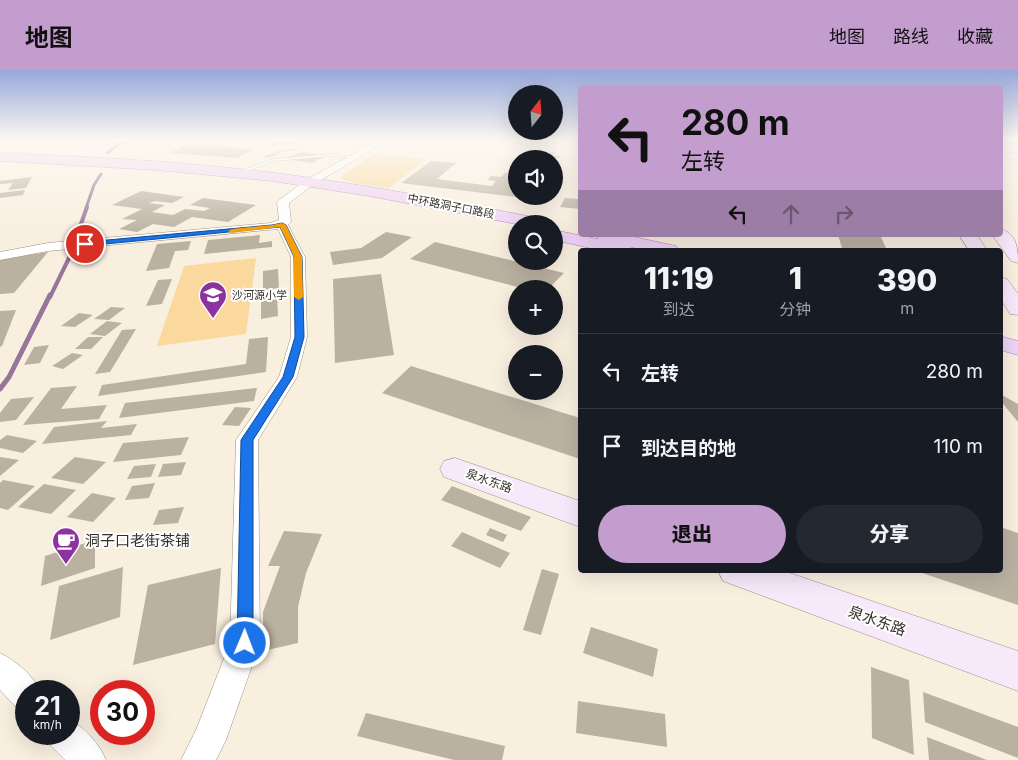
<!DOCTYPE html>
<html lang="zh">
<head>
<meta charset="utf-8">
<style>
	:root { --surface:#171b24; --page:#242831; --text:#f1f3f6; --muted:#9ea1a6; --line:#363941; --accent:#c49dcf }
	body { margin:0; font-family:Inter,"Noto Sans SC",sans-serif; background:var(--page); color:var(--text); height:100vh; display:flex; flex-direction:column; font-size:19px; white-space:nowrap }
	* { box-sizing:border-box; margin:0 }
	p { font-size:16px; color:var(--muted) }
	.icon { flex:none; width:28px; height:28px; fill:none; stroke:currentColor; stroke-width:2; stroke-linecap:round; stroke-linejoin:round }
	.map { position:relative; flex:1; overflow:hidden }
	.sheet { position:absolute; left:578px; top:178px; width:425px; height:325px; display:flex; flex-direction:column; background:var(--surface); border-radius:5px; box-shadow:0 5px 20px #0002 }
	.sheet>* { flex:none }
	.hud { position:absolute; left:578px; top:15px; width:425px; height:152px; border-radius:5px; box-shadow:0 5px 20px #0002; background:#c49dcf; color:#111; overflow:hidden }
	.needle { width:32px; rotate:17deg }
	.controls { position:absolute; left:508px; top:15px; display:grid; gap:10px }
	.controls a { display:grid; place-items:center; width:55px; height:55px; border-radius:50%; background:var(--surface); box-shadow:0 5px 20px #0002; font-size:25px }
	.speed { position:absolute; left:15px; top:610px; display:flex; gap:10px; font-size:25px; font-weight:700; text-align:center }
	.speed>* { display:grid; place-content:center; width:65px; height:65px; border-radius:50%; background:var(--surface); box-shadow:0 5px 20px #0002; line-height:1 }
	.speed small { font-size:12px; font-weight:400 }
	.speed .limit { border:8px solid #d22; background:#fff; color:#111 }
	.pin { position:absolute; display:grid; place-items:center; width:42px; height:42px; color:#fff; margin:-21px; border:2px solid #fff; border-radius:50%; box-shadow:0 1px 5px #0007 }
	.me { position:absolute; width:55px; margin:-28px; rotate:1deg; stroke-linejoin:round; filter:drop-shadow(0 0 4px #0008) }
	.turn { display:flex; align-items:center; gap:18px; height:105px; padding:0 20px; font-size:22px }
	.turn .icon { width:65px; height:65px; stroke-width:2.5 }
	.turn b { display:block; font-size:35px; line-height:42px }
	.lanes { display:flex; align-items:center; height:48px; padding:0 20px; background:#0003; justify-content:center; gap:25px; direction:ltr }
	.lanes .off { opacity:.35 }
	.eta { display:flex; justify-content:space-evenly; align-items:center; height:85px; text-align:center }
	.eta b { font-size:30px; font-weight:800; line-height:35px }
	.cta { display:flex; gap:10px; margin-top:auto; padding:10px 20px }
	.cta a { flex:1; height:58px; border-radius:30px; background:var(--accent); color:#111; font-size:20px; font-weight:800; line-height:58px; text-align:center }
	.cta a+a { background:var(--page); color:var(--text) }
	ul { padding:0; list-style:none }
	li { display:flex; align-items:center; gap:15px; height:75px; padding:0 20px; border-top:1px solid var(--line) }
	li div { flex:1 }
	li b { display:block; font-size:19px }
	li em { font-style:normal }
	header { display:flex; align-items:center; gap:30px; box-sizing:border-box; height:70px; padding:0 25px; background:var(--accent); color:#111 }
	header strong { font-size:24px }
	nav { display:flex; gap:28px; margin-inline-start:auto; font-size:18px }
	.map>svg:first-child { display:block }
</style>
</head>
<body>
<header>
<strong>地图</strong>
<nav><a>地图</a><a>路线</a><a>收藏</a></nav>
</header>
<div class="map">
<svg width="1018" height="690" viewBox="0 0 1018 690">
	<rect width="100%" height="100%" fill="#f9efdf"/>
	<!-- green -->
	<path fill="#fad89e" d="M374,84L426,89L389,118L353,113L341,109L343,105Z
		M256,188L246,264L157,276L184,196Z"/>
	<g fill="none" stroke-linecap="round" stroke-linejoin="round">
		<!-- stream-far2 -->
		<path stroke="#957598" stroke-width="3" d="M107,83L125,70
			M86,138L94,115L101,104"/>
		<!-- stream-far1 -->
		<path stroke="#957598" stroke-width="4" d="M50,227L69,188L87,137"/>
		<!-- stream -->
		<path stroke="#957598" stroke-width="5" d="M0,319L9,307L50,225"/>
	</g>
	<!-- building -->
	<path fill="#bab1a1" d="M268,70H311V71L272,76Z
		M441,70H470L465,73Z
		M186,75L253,79L238,88L170,83Z
		M297,78L298,80L282,82L269,88L263,87L277,81Z
		M535,80L556,82L553,85L561,86L558,89H526L528,87L520,86L523,82L532,83Z
		M301,82L328,85L312,93L284,89Z
		M431,91L456,93L437,109L492,116L496,111L487,110L491,106L501,107L505,103L516,104V127L401,113Z
		M32,107L26,118L8,120L13,113L0,114V111Z
		M25,120L23,125L0,128V123Z
		M141,121L184,127L172,133L155,131L149,133L165,135L152,142L173,145L185,139L204,141L210,138L190,135L203,128L256,135L228,152L192,147L174,157L153,154L137,162L119,159L137,150L122,149L142,139L112,135Z
		M565,128L580,129V139L560,137Z
		M386,162L412,167L382,188L333,195L330,182L361,178Z
		M260,165L259,173L272,171V177L204,184L208,170Z
		M838,165H880L887,180L842,178Z
		M191,171L188,180L175,181L169,198L146,201L157,174Z
		M435,172L564,203L548,219H525L410,189Z
		M48,182L14,223L0,224V189Z
		M278,199L279,218L263,220V201Z
		M381,204L394,285L335,293L333,209Z
		M172,209L162,234L146,236L158,210Z
		M277,224L278,246L261,249V227Z
		M111,237L125,238L109,250L94,249Z
		M16,240L2,276L0,277V241Z
		M79,243L93,245L75,257L61,256Z
		M107,251L122,253L105,266L90,264Z
		M136,259L110,302L95,304L122,260Z
		M88,267H103L91,279H75Z
		M268,267L266,302L98,326L102,315L246,294L249,269Z
		M49,275L40,293L24,295L34,277Z
		M72,283L83,285L63,299L52,296Z
		M411,296L580,348V389L382,323Z
		M77,316L61,339L107,335L99,349L23,355L51,318Z
		M257,318L254,331L119,348L125,333Z
		M1000,324L1018,334V352L1000,330Z
		M34,327L16,350L0,352V343L11,329Z
		M235,337L251,338L239,356L222,355Z
		M107,351L101,358L137,354L131,365L42,374L54,357Z
		M7,365L37,371L23,383L0,378V370Z
		M189,367L181,385L113,392L123,373Z
		M0,387L19,390L0,406Z
		M75,387L106,392L83,414L51,408Z
		M186,392L181,405L158,407L163,394Z
		M156,394L151,407L127,409L134,396Z
		M3,410L35,416L8,440L0,438V413Z
		M155,413L149,428L125,430L132,416Z
		M44,414L76,420L51,444L18,437Z
		M452,416L531,447L521,461L441,430Z
		M92,423L116,428L93,452L67,447Z
		M184,437L178,453L153,455L159,440Z
		M1000,457L1018,463V535L913,500H1000Z
		M490,458L507,465L503,472L486,465Z
		M284,461L322,464L306,503L298,537V573L263,581V542L280,496H268Z
		M462,462L510,483L500,498L451,476Z
		M95,470V498L41,516L45,486Z
		M123,497L120,547L50,570L59,516Z
		M221,498L215,574L133,595L148,515Z
		M542,499L559,504L541,565L523,560Z
		M591,557L658,579L653,607L583,583Z
		M871,597L909,610L914,685L872,668Z
		M923,622L1018,657V688L925,652Z
		M578,631L665,644L667,677L576,663Z
		M366,643L505,676L502,690H454L357,666Z
		M927,667L987,690H929Z"/>
	<g fill="none" stroke-linecap="round" stroke-linejoin="round">
		<!-- lane casing -->
		<g stroke="#9a9081" stroke-width="1">
			<path id="lane" d="M331,84L357,87L355,88L331,86L274,91L239,104L234,103L273,89Z"/>
		</g>
		<!-- street casing -->
		<g stroke="#9a9081" stroke-width="1">
			<path id="street" d="M379,70H389L314,114L289,133L291,152L288,155L305,187L307,267L297,307L258,370L260,573L226,670L216,690H181L196,660L230,573L236,370L279,307L291,267V187L278,159L48,181L0,190V182L48,173L270,153L279,150L277,132L279,130L306,110Z
				M0,583C15,590 34,606 40,621H26V641L15,636L0,620Z
				M69,650C84,656 100,675 106,690H65L51,676L47,664H69Z"/>
		</g>
		<!-- secondary casing -->
		<g stroke="#9a9081" stroke-width="1">
			<path id="secondary" d="M1000,74L1018,75V83L1000,82Z
				M1000,159C1017,163 1018,178 1018,193L1011,191L992,165H1000Z
				M959,165H977L987,180H969Z
				M1000,207L1007,209L1018,224V245L1010,244L1000,228Z
				M455,388L580,431V457L444,407L440,399L444,391Z
				M718,500H781L1018,581V621L723,511Z"/>
		</g>
		<!-- primary casing -->
		<g stroke="#a786aa" stroke-width="1">
			<path id="primary" d="M0,83C104,87 209,93 312,108C390,119 466,134 543,149L549,150L551,154H516L369,126L272,111L156,100L0,91Z
				M554,160L598,169L597,165H625L676,176L679,180H645L631,177L633,180H599L554,170Z
				M1000,266L1018,271V285L1000,280Z"/>
		</g>
		<!-- highway casing -->
		<g stroke="#a786aa" stroke-width="1">
			<path id="highway" d="M1000,70H1018V77L1000,75Z"/>
		</g>
		<!-- lane -->
		<use href="#lane" fill="#fff" fill-rule="evenodd"/>
		<!-- street -->
		<use href="#street" fill="#fff" fill-rule="evenodd"/>
		<!-- secondary -->
		<use href="#secondary" fill="#f7e8fa" fill-rule="evenodd"/>
		<!-- primary -->
		<use href="#primary" fill="#efd2f6" fill-rule="evenodd"/>
		<!-- highway -->
		<use href="#highway" fill="#e5b4f0" fill-rule="evenodd"/>
	</g>
	<!-- sky -->
	<linearGradient id="sky" x2="0" y2="1"><stop stop-color="#97a7db"/><stop offset="0.42" stop-color="#fcf8f1"/><stop offset="1" stop-color="#fcf8f1" stop-opacity="0"/></linearGradient>
	<rect width="1018" height="166" fill="url(#sky)"/>
	<!-- route -->
	<path fill="#1a73e8" stroke="#114b97" d="M282,153L286,155L302,187L304,267L293,307L253,370V573L251,578L245,581L239,578L237,573L241,370L283,307L295,267L294,187L280,157L85,176L81,174L85,172L272,155Z"/>
	<!-- slow -->
	<path fill="#f59e0b" d="M282,153L286,155L302,187L303,227L299,230L294,227V187L280,157L232,163L228,161L232,159L272,155Z"/>
	<!-- icons -->
	<defs>
		<g id="school-pin" transform="scale(1.4375)"><path d="M0 17L-7.5 6A9.5 9.5 0 1 1 7.5 6Z" fill="#8c339f" stroke="#fefefe"/><path d="M0-5L7-2L0 1L-7-2ZM-4 1L0 2.5L4 1V4Q0 6-4 4Z" fill="#fff"/></g>
		<g id="cafe-pin" transform="scale(1.4375)"><path d="M0 17L-7.5 6A9.5 9.5 0 1 1 7.5 6Z" fill="#8c339f" stroke="#fefefe"/><path d="M-5.5-4.5H6V0H3Q3 3.5 0 3.5H-2.5Q-5.5 3.5-5.5 0ZM3-3.2v2h1.7v-2ZM-6 4.5H4V6H-6Z" fill="#fff"/></g>
	</defs>
	<g fill-rule="evenodd">
		<use href="#school-pin" x="213" y="225"/>
		<use href="#cafe-pin" x="66" y="471"/>
	</g>
	<g text-anchor="middle" stroke-width="4" stroke-linejoin="round" paint-order="stroke">
		<!-- far-street labels -->
		<g font-size="11" fill="#333029" stroke="#fefefe">
			<text transform="translate(451 136) rotate(11)" y="4">中环路洞子口路段</text>
		</g>
		<!-- far-poi labels -->
		<g font-size="11" fill="#333029" stroke="#fefefe" text-anchor="start">
			<text x="232" y="229">沙河源小学</text>
		</g>
		<!-- street labels -->
		<g font-size="12" fill="#333029" stroke="#fefefe">
			<text transform="translate(489 411) rotate(20)" y="4">泉水东路</text>
		</g>
		<!-- near-poi labels -->
		<g font-size="15" fill="#333029" stroke="#fefefe" text-anchor="start">
			<text x="85" y="476">洞子口老街茶铺</text>
		</g>
		<!-- near-street labels -->
		<g font-size="15" fill="#333029" stroke="#fefefe">
			<text transform="translate(877 551) rotate(20)" y="5">泉水东路</text>
		</g>
	</g>
</svg>
<div class="controls">
<a><svg class="needle" viewBox="-14 -14 28 28"><path d="M0-13l5 13h-10z" fill="#e53935"/><path d="M0 13l5-13h-10z" fill="#9ea1a6"/></svg></a>
<a><svg class="icon" aria-label="sound" viewBox="0 0 24 24"><path d="M4 9h4l5-4v14l-5-4H4zM17 9q2 3 0 6"/></svg></a>
<a><svg class="icon" aria-label="search" viewBox="0 0 24 24"><circle cx="10" cy="10" r="6"/><path d="M15 15l6 6"/></svg></a>
<a>+</a>
<a>−</a>
</div>
<div class="speed"><div>21<small>km/h</small></div><div class="limit">30</div></div>
<div class="pin" style="left:85px;top:174px;background:#d93025"><svg class="icon" aria-label="arrive" viewBox="0 0 24 24"><path d="M6 21V4h12l-3 4 3 4H6"/></svg></div>
<svg class="me" style="left:245px;top:573px" viewBox="-20 -20 40 40"><circle r="17" fill="#1a73e8" stroke="#fff" stroke-width="3"/><path d="M0-11L8 9 0 5-8 9z" fill="#fff"/></svg>
<div class="hud">
<div class="turn"><svg class="icon" aria-label="left" viewBox="0 0 24 24"><path d="M17 20v-9H6M10 6l-5 5 5 5"/></svg><div><b>280 m</b>左转</div></div>
<div class="lanes"><svg class="icon" aria-label="left" viewBox="0 0 24 24"><path d="M17 20v-9H6M10 6l-5 5 5 5"/></svg><svg class="icon off" aria-label="ahead" viewBox="0 0 24 24"><path d="M12 20V5M6 11l6-6 6 6"/></svg><svg class="icon off" aria-label="right" viewBox="0 0 24 24"><path d="M7 20v-9h11M14 6l5 5-5 5"/></svg></div>
</div>
<section class="sheet">
<div class="eta">
<div><b>11:19</b><p>到达</p></div>
<div><b>1</b><p>分钟</p></div>
<div><b>390</b><p>m</p></div>
</div>
<ul>
<li><svg class="icon" aria-label="left" viewBox="0 0 24 24"><path d="M17 20v-9H6M10 6l-5 5 5 5"/></svg><div><b>左转</b></div><em>280 m</em></li>
<li><svg class="icon" aria-label="arrive" viewBox="0 0 24 24"><path d="M6 21V4h12l-3 4 3 4H6"/></svg><div><b>到达目的地</b></div><em>110 m</em></li>
</ul>
<div class="cta"><a>退出</a><a>分享</a></div>
</section>
</div>
</body>
</html>
